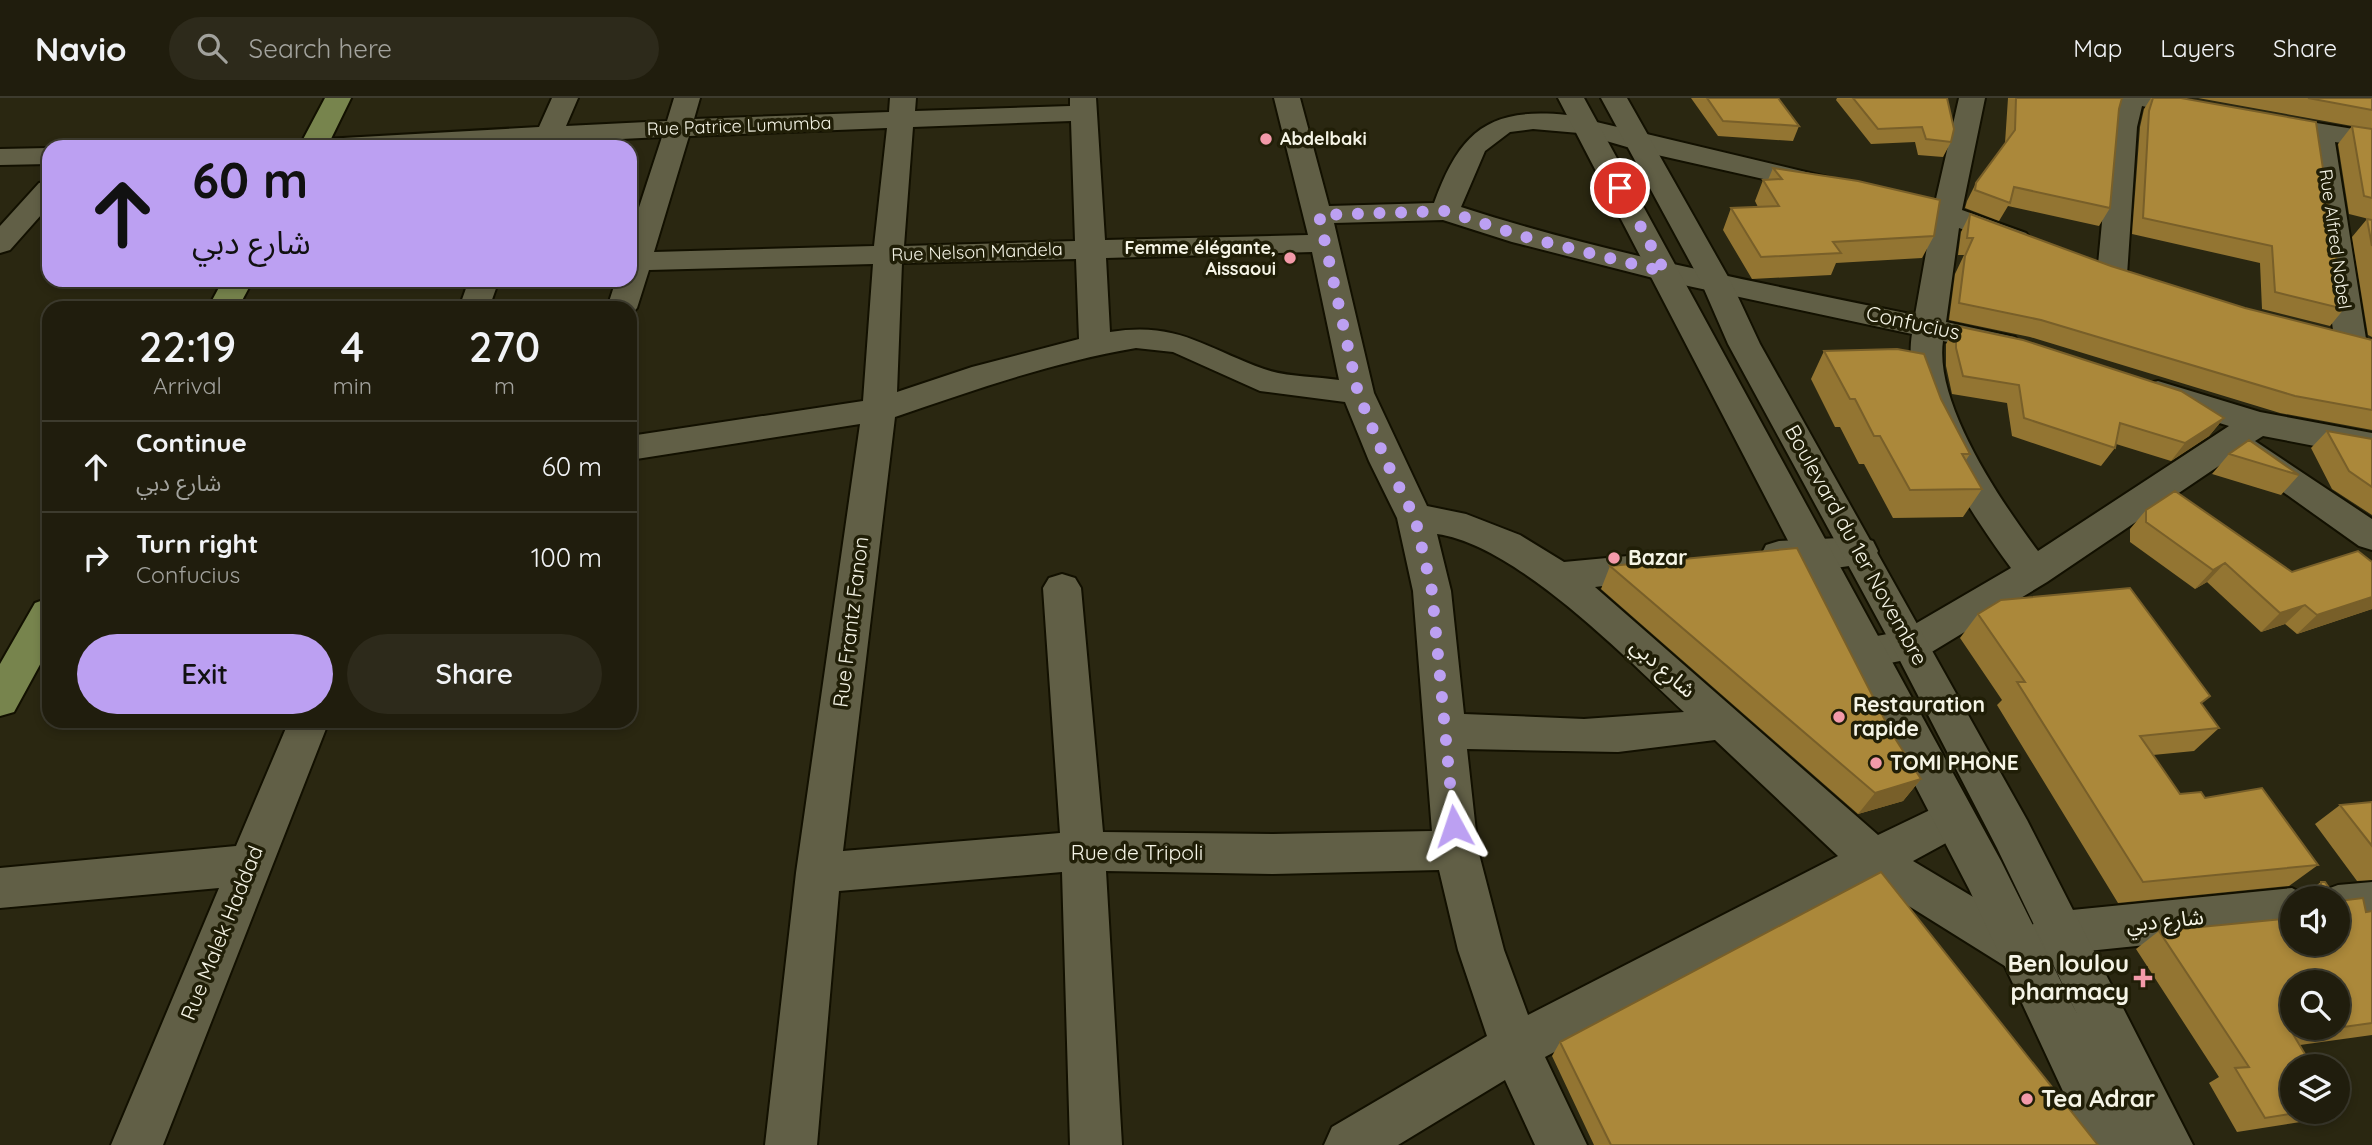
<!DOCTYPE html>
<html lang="en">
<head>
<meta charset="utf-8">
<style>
	:root { --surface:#201d0d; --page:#2d2a1b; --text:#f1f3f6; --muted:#a2a29d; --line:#3d3b2e; --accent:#bca0f2 }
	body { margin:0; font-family:Quicksand,"Noto Sans Arabic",sans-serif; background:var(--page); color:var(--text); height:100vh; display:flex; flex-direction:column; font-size:26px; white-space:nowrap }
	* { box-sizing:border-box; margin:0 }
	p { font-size:23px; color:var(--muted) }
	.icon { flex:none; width:38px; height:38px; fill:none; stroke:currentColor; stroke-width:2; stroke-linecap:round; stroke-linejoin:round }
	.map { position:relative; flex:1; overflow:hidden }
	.side { position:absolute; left:42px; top:203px; width:595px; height:427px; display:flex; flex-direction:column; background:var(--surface); border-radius:21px; box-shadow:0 4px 10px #0003,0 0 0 2px var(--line) }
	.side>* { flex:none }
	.hud { position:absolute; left:42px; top:42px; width:595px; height:147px; border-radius:21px; box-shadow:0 4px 10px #0003,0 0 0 2px var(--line); background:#bca0f2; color:#111; overflow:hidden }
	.controls { position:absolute; left:2280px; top:788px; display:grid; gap:14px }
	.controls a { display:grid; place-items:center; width:70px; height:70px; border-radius:50%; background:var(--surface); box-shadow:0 4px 10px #0003,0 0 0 2px var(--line); font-size:35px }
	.pin { position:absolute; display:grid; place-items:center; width:60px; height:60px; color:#fff; margin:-30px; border:4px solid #fff; border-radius:50%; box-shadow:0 2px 7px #0007 }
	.me { position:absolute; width:77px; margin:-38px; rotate:355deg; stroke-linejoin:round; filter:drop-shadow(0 0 5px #0008) }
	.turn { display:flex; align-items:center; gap:24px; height:147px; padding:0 35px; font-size:32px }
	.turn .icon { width:91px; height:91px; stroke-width:2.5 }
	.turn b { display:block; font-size:49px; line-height:60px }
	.eta { display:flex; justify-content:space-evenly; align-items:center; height:119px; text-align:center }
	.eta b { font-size:42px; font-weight:600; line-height:49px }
	.action { display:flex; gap:14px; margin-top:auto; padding:14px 35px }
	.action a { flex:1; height:80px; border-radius:42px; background:var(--accent); color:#111; font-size:28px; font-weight:600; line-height:80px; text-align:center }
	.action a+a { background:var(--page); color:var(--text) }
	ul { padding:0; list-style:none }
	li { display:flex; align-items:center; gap:21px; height:91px; padding:0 35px; border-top:2px solid var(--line) }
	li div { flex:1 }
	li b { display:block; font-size:26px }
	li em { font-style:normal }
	header { display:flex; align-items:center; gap:42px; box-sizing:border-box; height:98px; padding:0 35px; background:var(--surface); border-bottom:2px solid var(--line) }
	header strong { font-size:33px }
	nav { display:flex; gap:38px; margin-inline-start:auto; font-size:24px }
	.search { width:490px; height:63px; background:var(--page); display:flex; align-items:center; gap:18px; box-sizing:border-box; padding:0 24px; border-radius:38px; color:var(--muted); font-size:26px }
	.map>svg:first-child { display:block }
</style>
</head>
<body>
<header>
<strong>Navio</strong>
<div class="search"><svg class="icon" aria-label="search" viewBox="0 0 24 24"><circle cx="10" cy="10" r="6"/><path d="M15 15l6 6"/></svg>Search here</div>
<nav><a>Map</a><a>Layers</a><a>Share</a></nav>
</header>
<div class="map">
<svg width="2372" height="1047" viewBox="0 0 2372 1047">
	<rect width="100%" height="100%" fill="#2a2711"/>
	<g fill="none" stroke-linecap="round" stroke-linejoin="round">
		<!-- street casing -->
		<g stroke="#121000" stroke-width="4">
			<path id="street" d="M552,0H578L566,28L667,23L674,0H700L694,21L889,14L890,0H916L915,13L1070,8V0H1096L1105,142L1308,137L1274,0H1300L1329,108L1434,105C1460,33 1489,9 1567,17L1831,80L1835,86L1831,92L1821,94L1644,54L1579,35L1533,31L1510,34L1485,53L1461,109C1609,157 1763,185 1915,217L1932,121L1876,107L1872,101L1876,95L1886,93L1935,105L1959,0H1985L1962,112L2026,135L2031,141L2026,147L2016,150L2006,147L1959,130L1946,224L2015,239L2020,246L2015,253L2004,256L1943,243C1934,306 2002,405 2038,453L2229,328L2146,302L2142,294L2146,286L2158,283L2260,314L2372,335V359L2263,338L2255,343L2372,421V452L2359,448L2238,362L2235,357L2047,484L1925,558L1865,570L1851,565L1845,554L1851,543L1903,533L2011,470C1969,413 1900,310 1912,236L1665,183L1512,144L1443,122L1334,125L1374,295L1427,408L1466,416L1520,437L1564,464L1660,455L1673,459L1679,469L1673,479L1595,489L1878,737L1953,701L1968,707L1975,720L1968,733L1913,763L2025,830L2062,813L2292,790L2310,800H2292V832L2068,855L2024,877L2008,870L1872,785L1545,959L1587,1047H1535L1505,982L1398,1047H1324L1332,1029L1487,938L1458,852L1439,772L1273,776L1106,773L1122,1047H1070L1062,774L839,793L817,1047H765L796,775L860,326L630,362V338L863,303L873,166L649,172L637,210L630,218V210H607L616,182H630V137L662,39L559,44L558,49H530L532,46L311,49L315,43L325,41L539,29ZM1071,23L1075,143L904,148L913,29ZM887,30L874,148L654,154L689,38ZM1312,154L1339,282C1315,278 1286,279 1264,271C1205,250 1178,223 1110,234L1106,160ZM1076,161L1079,241L972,269L897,294L902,165ZM1136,250L1173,254L1260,293L1345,304L1369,363L1397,420L1413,493L1432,733L1273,736L1103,734L1081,490L1075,480L1062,476L1049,480L1043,490L1060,735L843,753L895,319C974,292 1053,264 1136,250ZM1437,436C1516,447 1625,559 1684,614L1584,621L1464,616L1451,493ZM1715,642L1838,758L1528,917L1504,852L1478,752L1467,651L1618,654Z
				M2118,0H2177L2210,7L2214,13L2210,19L2201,21L2142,8L2137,29L2127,177L2123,183L2112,186L2101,183L2097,177L2111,29Z
				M2267,17L2372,34V50L2335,44L2367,247L2362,254L2351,257L2340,254L2335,247L2307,40L2258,31L2254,25L2258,19Z
				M49,50V66L0,67V51Z
				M49,83V108L10,152L0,155V128L39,85Z
				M469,182H499L489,210H459Z
				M1860,439L1873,443L1878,453L1873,463C1847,471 1792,475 1766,467L1761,457L1766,447L1779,443Z
				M289,623H329L163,1047H111L219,790L0,810V770L236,748Z
				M2372,784V826L2338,829V800H2319L2322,793L2338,787Z"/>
		</g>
		<!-- secondary casing -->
		<g stroke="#121000" stroke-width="4">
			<path id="secondary" d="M1558,0H1584L2001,763L2077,916L1997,750L1896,555L1728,246L1701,184L1601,0H1627L1731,184L1760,246L2027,722L2193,1047H2088L1969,791Z"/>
		</g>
		<!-- primary casing -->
		<g stroke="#121000" stroke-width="4">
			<path id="primary" d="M325,0H351L327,49H299Z
				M223,182H253L238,210H208Z
				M49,500V550L14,614L0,618V566L35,505Z"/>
		</g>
		<!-- street -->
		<use href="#street" fill="#615f46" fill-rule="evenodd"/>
		<!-- secondary -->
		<use href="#secondary" fill="#615f46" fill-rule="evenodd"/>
		<!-- primary -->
		<use href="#primary" fill="#77844d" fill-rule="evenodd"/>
	</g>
	<!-- wall -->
	<path fill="#937532" d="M1691,0H1778L1799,28L1793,43L1718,38Z
		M1837,0H1947L1951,44L1943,59L1918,57L1915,44L1871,46L1836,2Z
		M2008,0H2122L2119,11L2110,110L2099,128L2008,108L1999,123L1965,110L1967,103L1976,85L2005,45Z
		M2151,0H2181L2344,211L2330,228L2262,211L2260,165L2132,136L2140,29L2144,11Z
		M2198,0H2372V239L2368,237L2352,139L2367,121H2369L2349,116L2338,46L2352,28Z
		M1773,70L1934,138L1922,160L1836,165L1831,177L1752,181L1723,132L1731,110L1758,109L1755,103L1763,82H1768Z
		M1970,116L2111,168L2245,210L2372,242V332L2280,315L2030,239L1949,222L1955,176L1964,157H1958L1961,134Z
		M1956,228L2224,320L2209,338L2171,363L2116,346L2115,350L2101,368L2012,338L2007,305L1952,296L1946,268V246Z
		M1824,253L1941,301L1970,356L1966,362L1982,391L1963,419L1893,420L1864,366H1859L1840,329H1835L1811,281Z
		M2327,333L2372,341V417L2332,391L2311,350Z
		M2229,356L2299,377L2281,397L2212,376Z
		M2146,412L2292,474L2372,511L2297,536L2285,526L2261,534L2207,484L2195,491L2130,444V431Z
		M1610,468L1891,634L1921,681L1903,703L1858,716L1601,491Z
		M1978,516L2201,606L2219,630L2194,653L2153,657L2180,696L2205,700L2318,767L2289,788L2118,805L1997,607L2002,602L1960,540Z
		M2372,704V782L2357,783L2315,726L2340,707Z
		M2321,784L2336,800H2299Z
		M2339,803L2366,814L2372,813V937L2300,947L2292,1013H2327L2307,1023L2237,1034L2209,985L2219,979L2136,851L2159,833L2292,845Z
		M1560,944L2098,1047H1594L1552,958Z"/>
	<!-- shaded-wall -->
	<path fill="#785f29" d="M2224,320L2209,338L2171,363L2185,345Z
		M2225,465L2207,484L2195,491L2213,472Z
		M2372,499V511L2297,536L2317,517Z
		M2305,507L2285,526L2261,534L2280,515Z
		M1921,681L1903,703L1858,716L1875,695Z"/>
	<!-- building -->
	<path fill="#ab883a" stroke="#785f29" stroke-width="2" fill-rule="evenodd" d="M1707,0H1778L1799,28L1723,23Z
		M1853,0H1947L1954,31L1951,44L1926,41L1922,29L1878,31Z
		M2016,0H2122L2119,11L2110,110L2014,89L2010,105L1975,92L1976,85L2015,32Z
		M2153,0H2181L2316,24L2344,211L2275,194L2272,148L2143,120L2149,13Z
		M2308,0H2372V12Z
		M2352,28L2372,31V100L2364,98Z
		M1773,70L1858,83L1940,102L1934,138L1833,144L1841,155L1761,159L1731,110L1779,108L1763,82L1782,81Z
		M1970,116L2111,168L2245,210L2372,242V312L2295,298L2041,222L1959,205L1965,158L1973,140H1967Z
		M2367,121L2372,122V148Z
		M1956,228L2023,242L2181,293L2224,320L2185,345L2120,325L2115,350L2024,320L2019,287L1963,278L1956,250Z
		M1897,251L1924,256L1941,301L1970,356H1962L1982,391L1910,392L1880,338H1874L1855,301H1850L1824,253Z
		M2327,333L2372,341V389L2349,373Z
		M2249,342L2299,377L2229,356Z
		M2175,393L2292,474L2358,453L2372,464V499L2317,517L2305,507L2280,515L2225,465L2213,472L2146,424V412Z
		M1797,450L1891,634L1921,681L1875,695L1610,468Z
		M2130,490L2210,598L2201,605L2219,630L2140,638L2180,696L2201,694L2205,700L2262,690L2318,767L2143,784L2017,584H2025L1978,516L2001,502Z
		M2372,704V748L2340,707Z
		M1881,774L2098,1047H1611L1560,944Z
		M2321,784H2325L2336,800H2320Z
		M2363,800L2366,814L2372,813V925L2293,936L2312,968H2292V1013H2307L2265,1020L2235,970L2249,969L2159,833L2292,820V845H2338V802L2339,803ZM2292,884H2338V929H2292Z"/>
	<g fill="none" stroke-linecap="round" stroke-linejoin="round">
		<!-- route -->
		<path stroke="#bca0f2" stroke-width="12" stroke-dasharray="0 21.6" d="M1454,728L1432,493L1415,420L1386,363L1358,295L1319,117L1446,113L1522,138L1665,174L1620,90"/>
	</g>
	<!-- markers -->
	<g fill="#f39aa9" stroke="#201e07" stroke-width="2.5">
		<circle cx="1266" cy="41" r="7"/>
		<circle cx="1290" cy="160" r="7"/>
		<circle cx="1614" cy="460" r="7"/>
		<circle cx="1839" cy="619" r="7"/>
		<circle cx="1876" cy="665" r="7"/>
		<path d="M2139.5 869.5h7v7h7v7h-7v7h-7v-7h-7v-7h7z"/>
		<circle cx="2027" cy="1001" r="7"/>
	</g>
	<g text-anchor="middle" stroke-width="7" stroke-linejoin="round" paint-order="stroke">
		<!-- far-street labels -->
		<g font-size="18" fill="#f5f4e6" stroke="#201e07">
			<text transform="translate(739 28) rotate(-2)" y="6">Rue Patrice Lumumba</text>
			<text transform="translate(2335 141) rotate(82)" y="6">Rue Alfred Nobel</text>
			<text transform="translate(977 154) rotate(-2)" y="6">Rue Nelson Mandela</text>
		</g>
		<!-- far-poi labels -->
		<g font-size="18" font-weight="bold" fill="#f5f4e6" stroke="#201e07" text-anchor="start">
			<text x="1280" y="47">Abdelbaki</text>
			<text x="1276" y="156" text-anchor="end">Femme élégante,<tspan x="1276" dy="21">Aissaoui</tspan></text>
		</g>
		<!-- street labels -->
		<g font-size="21" fill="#f5f4e6" stroke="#201e07">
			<text transform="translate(1913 225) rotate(12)" y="7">Confucius</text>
			<text transform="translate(1856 447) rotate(61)" y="7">Boulevard du 1er Novembre</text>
			<text transform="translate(851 524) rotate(-83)" y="7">Rue Frantz Fanon</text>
			<text transform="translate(1663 570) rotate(41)" y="7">شارع دبي</text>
			<text x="1137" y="762">Rue de Tripoli</text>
			<text transform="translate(2165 823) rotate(-6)" y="7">شارع دبي</text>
			<text transform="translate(222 835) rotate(-68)" y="7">Rue Malek Haddad</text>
		</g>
		<!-- poi labels -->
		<g font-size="21" font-weight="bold" fill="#f5f4e6" stroke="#201e07" text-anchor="start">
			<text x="1628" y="467">Bazar</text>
			<text x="1853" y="614">Restauration<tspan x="1853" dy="24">rapide</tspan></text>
			<text x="1890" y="672">TOMI PHONE</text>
		</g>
		<!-- near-poi labels -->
		<g font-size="24" font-weight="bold" fill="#f5f4e6" stroke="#201e07" text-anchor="end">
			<text x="2129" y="874">Ben loulou<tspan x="2129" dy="28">pharmacy</tspan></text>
			<text x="2041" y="1009" text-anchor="start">Tea Adrar</text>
		</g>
	</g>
</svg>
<div class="controls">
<a><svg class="icon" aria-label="sound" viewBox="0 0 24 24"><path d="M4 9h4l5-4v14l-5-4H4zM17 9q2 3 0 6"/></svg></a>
<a><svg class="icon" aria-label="search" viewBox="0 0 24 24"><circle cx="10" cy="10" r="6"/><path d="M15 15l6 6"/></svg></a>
<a><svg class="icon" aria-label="layers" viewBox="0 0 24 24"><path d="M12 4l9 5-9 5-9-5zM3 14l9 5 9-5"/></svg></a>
</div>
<div class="pin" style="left:1620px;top:90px;background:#d93025"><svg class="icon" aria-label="arrive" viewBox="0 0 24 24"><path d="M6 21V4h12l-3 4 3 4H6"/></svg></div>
<svg class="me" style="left:1454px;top:728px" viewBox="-20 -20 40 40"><path d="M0-17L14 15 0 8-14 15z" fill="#bca0f2" stroke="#fff" stroke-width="4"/></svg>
<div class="hud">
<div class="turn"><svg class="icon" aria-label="ahead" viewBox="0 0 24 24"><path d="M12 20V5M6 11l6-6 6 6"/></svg><div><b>60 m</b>شارع دبي</div></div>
</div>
<section class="side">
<div class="eta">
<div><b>22:19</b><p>Arrival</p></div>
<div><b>4</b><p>min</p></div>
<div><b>270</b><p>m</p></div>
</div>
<ul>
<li><svg class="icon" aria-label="ahead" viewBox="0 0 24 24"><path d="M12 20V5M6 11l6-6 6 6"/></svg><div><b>Continue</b><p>شارع دبي</p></div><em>60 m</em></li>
<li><svg class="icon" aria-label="right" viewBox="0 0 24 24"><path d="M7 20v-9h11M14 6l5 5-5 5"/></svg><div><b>Turn right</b><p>Confucius</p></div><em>100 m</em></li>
</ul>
<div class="action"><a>Exit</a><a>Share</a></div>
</section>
</div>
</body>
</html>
